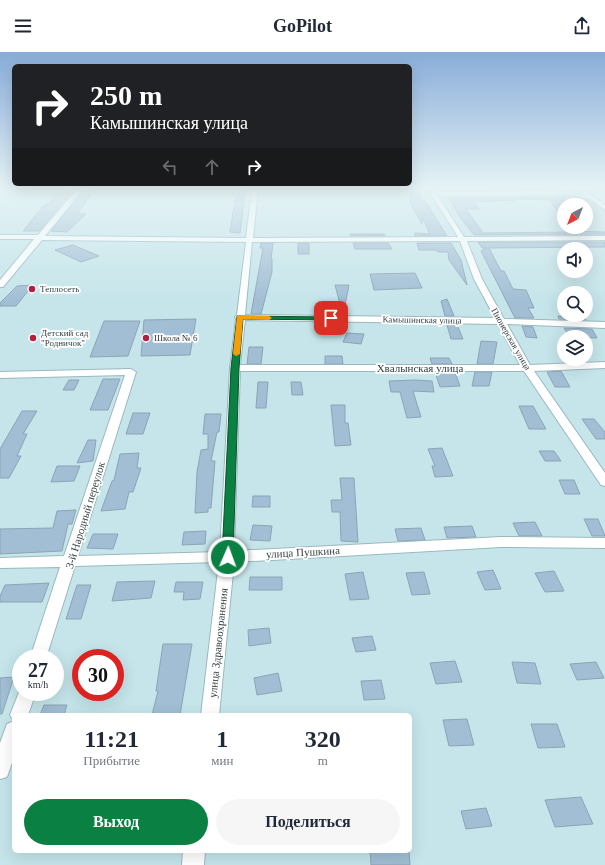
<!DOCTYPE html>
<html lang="ru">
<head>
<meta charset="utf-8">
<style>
	:root { --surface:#fff; --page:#f6f6f7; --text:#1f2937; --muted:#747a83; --accent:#0b8043 }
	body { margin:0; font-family:Georgia,serif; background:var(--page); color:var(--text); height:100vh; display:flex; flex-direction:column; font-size:15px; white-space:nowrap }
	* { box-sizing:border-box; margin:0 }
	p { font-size:13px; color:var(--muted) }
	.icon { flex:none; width:22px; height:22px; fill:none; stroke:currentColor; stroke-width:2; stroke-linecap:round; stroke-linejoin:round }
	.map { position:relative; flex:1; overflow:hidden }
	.sheet { position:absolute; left:12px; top:661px; width:400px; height:140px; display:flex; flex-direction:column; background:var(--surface); border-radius:6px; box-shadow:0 4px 16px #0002 }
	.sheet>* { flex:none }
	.top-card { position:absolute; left:12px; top:12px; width:400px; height:122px; border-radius:6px; box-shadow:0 4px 16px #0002; background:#202124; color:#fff; overflow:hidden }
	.needle { width:26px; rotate:222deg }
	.controls { position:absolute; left:557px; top:146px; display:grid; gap:8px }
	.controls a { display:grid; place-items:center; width:36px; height:36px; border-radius:50%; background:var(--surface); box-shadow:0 4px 16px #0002; font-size:20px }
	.speed { position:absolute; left:12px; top:597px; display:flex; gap:8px; font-size:20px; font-weight:700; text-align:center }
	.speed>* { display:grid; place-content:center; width:52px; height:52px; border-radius:50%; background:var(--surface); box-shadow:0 4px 16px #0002; line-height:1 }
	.speed small { font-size:10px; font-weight:400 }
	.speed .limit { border:6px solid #d22; background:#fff; color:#111 }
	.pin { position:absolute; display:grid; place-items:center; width:34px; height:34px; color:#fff; margin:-17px; border-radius:8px; box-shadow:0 2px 6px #0006 }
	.me { position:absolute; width:44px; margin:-22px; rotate:2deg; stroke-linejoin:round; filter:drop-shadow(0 0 3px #0008) }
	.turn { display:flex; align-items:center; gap:14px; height:84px; padding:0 12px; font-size:18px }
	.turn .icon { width:52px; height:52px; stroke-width:2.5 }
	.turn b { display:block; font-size:28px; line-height:34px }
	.lanes { display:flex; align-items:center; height:38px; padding:0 12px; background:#0003; justify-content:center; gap:20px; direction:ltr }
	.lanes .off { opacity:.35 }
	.eta { display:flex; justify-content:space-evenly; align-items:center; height:68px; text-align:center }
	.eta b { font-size:24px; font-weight:800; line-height:28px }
	.action { display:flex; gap:8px; margin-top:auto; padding:8px 12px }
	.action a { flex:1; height:46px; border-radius:24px; background:var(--accent); color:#fff; font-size:16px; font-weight:800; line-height:46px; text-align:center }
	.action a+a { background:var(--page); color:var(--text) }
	header { display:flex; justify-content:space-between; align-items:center; height:52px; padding:0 12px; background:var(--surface); font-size:18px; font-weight:800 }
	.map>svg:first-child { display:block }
</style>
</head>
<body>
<header><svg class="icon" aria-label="menu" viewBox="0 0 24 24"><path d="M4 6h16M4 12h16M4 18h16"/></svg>GoPilot<svg class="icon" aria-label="share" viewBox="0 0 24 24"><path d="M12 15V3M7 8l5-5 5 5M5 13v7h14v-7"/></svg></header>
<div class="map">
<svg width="605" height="813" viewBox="0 0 605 813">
	<rect width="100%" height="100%" fill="#c5e5ea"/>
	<!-- building -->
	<path fill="#a1bed4" stroke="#8ea3b4" d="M241,136H246L240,181L230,180L235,148Z
		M448,136H545L547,138H450Z
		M72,140L39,179H23L42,155L50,151L57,141Z
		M82,140H93L77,162H86L67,180L51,179Z
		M410,141H421V149H425L447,184H415V181L430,182L422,165V172L409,149H410Z
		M554,145L564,146V167L549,148L516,147L517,148L473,150L479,157H466L483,181L574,180L573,179L605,180V182L474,183L460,165L449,146Z
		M350,182H384L385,184H351Z
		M478,190H605V195L489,196L501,219H504L513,237L526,238L534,256H528L534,266H515L481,199L487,196H482Z
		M261,191H273L271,207H272V220L261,262H251L263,196H260Z
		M298,191H309V202H298Z
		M353,191H388L392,197H355Z
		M417,191H451L461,208L467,233L449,208L448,200H438L436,198H419Z
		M73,193L99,204L81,210L55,198Z
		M415,221L422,236L374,238L370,222Z
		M33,233L16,254H0V251L17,234Z
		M335,233H349L343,263Z
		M447,247L454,264H445L441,249Z
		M558,264L584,265L586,268L559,267Z
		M196,267L190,303L141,304L144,268Z
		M104,269H140L128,304L90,305Z
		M447,273H457L463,287H451Z
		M522,274L533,275L537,286L526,285Z
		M564,276L592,277L597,286L570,285Z
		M347,281L364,282L361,292L343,290Z
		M481,289L497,290L493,312H477Z
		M249,295H263L261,312H247Z
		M325,304H342L343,312H325Z
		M430,306H449L452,312H432Z
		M561,319L570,335H555L547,320Z
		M435,320H455L460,334L440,335Z
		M475,320H492L489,334H472Z
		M103,327H120L108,358H90Z
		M69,328H79L74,338H63Z
		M415,328L432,329L434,340L413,339L421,365L407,366L400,340H391L389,329Z
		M258,330H268L266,356H256Z
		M291,330H301L303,343H292Z
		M331,353H345V371H348L351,393L335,394Z
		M519,354H533L546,377H529Z
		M22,359H37L23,382H27L17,404H21L9,426H0V397Z
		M133,361H150L143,382H126Z
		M205,362H221L219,380H217L211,409H215L211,456H208V460L195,461L197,420L201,398L208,397V382H203Z
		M582,367H594L605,380V387H596Z
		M88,388H96L93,409L77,411Z
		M442,396L453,424L435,425L432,414H435L428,397Z
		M539,399H554L561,409H545Z
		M139,401L137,416H141L133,440H129L125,457L101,459L112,429L114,428L120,402Z
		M57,414H80L74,429L51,430Z
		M340,426H354L358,490L341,489L340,460H332L331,448H342Z
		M559,428H574L580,442H565Z
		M253,444H270V455H252Z
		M76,458L72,472H68L62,499L0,502V477L53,476L57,459Z
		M584,467H598L605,484H592Z
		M535,470L542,484H519L513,471Z
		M253,473L272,474L270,489L250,488Z
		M472,474L476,485L447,486L444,475Z
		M421,476L425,488L398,489L395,477Z
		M206,479L205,492L182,493L184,480Z
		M93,482H118L113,497L87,496Z
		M493,518L501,537L485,538L477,520Z
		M554,519L564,539L545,540L535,521Z
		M363,520L369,547L350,548L345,522Z
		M424,520L430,542L412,543L406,521Z
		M250,525H282V538H249Z
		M155,529L151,546L112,549L117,530Z
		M176,530H203L200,547L183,548L184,540H174Z
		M49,531L42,550H0V544L5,533Z
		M77,533H91L81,567H66Z
		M269,576L271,591L249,594L248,578Z
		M372,584L376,598L356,600L352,586Z
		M163,592H192L180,663H152L158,639H156Z
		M455,609L462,630L436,632L430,611Z
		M512,610L535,611L541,632L517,631Z
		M596,610L604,626L577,628L570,612Z
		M278,621L282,639L257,643L254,626Z
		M14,625L2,662H0V626Z
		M381,628L385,647L364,648L361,629Z
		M44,653H67L64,663H40Z
		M467,667L474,693L449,694L443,668Z
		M531,672H557L565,695L538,696Z
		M581,745L593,772L555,775L545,748Z
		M486,756L492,774L466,777L461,759Z
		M370,799H409L410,813H371Z"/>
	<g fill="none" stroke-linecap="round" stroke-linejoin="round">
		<!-- minor casing -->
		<g stroke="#9ab9be" stroke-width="2">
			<path id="minor" d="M78,136H84L45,184L246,186L252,136H258L253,186L458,185L431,142L432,136H438L437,140L568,139L583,142L582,139H586L605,153V158L589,147L568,143L438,144L464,185L605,184V188L467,189L482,227L504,267L605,270V276L507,272L530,313L605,310V316L534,319L605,421V434L601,433L524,319H240L234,499L501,485L605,486V496L501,495L234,510L219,663H201L219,510L75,514L46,606H30L60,515L0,516V506L64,504L125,323L0,326V320L131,317L136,320L78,504L220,500L230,316L236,267L235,265L237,263L246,190L42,188L3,235H0V228L34,187H0V183H38ZM460,189L474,227L495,266L245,263L252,190ZM245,268L498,272L520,313H240Z
				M21,635V640H36L28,663H14V669L10,663Z
				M14,669V705L7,725L0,727V691L7,672Z
				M183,799H205L204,813H182Z"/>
		</g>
		<!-- minor -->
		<use href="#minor" fill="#fff" fill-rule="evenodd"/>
	</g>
	<!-- sky -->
	<linearGradient id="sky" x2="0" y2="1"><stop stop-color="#88acd8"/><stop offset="0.54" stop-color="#e5f3f6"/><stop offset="1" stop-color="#e5f3f6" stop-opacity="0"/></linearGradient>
	<rect width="605" height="250" fill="url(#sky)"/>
	<!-- route -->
	<path fill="#0b8043" stroke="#07532c" d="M237,264L331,265L334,266L331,268L243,267L239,316L233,505L228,509L222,505L231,316Z"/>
	<!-- slow -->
	<path fill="#f59e0b" d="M237,264H269L272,266L269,268L243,267L240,302L236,304L233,302Z"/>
	<!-- markers -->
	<g fill="#b32041" stroke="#fff" stroke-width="1.5">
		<circle cx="32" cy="237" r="4"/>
		<circle cx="33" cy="286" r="4"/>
		<circle cx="146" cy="286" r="4"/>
	</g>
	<g text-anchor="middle" stroke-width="3.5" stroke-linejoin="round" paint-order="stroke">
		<!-- far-poi labels -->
		<g font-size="9" fill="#323f41" stroke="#fff" text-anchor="start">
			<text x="40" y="240">Теплосеть</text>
			<text x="41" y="284">Детский сад<tspan x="41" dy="10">"Родничок"</tspan></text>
			<text x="154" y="289">Школа № 6</text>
		</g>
		<!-- far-street labels -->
		<g font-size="9" fill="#323f41" stroke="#fff">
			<text transform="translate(422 268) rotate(1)" y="3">Камышинская улица</text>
			<text transform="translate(511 287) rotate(60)" y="3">Пионерская улица</text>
		</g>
		<!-- street labels -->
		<g font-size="11" fill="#323f41" stroke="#fff">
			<text x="420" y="320">Хвалынская улица</text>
			<text transform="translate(85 463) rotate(-73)" y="4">3-й Народный переулок</text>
			<text transform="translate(303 500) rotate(-3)" y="4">улица Пушкина</text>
			<text transform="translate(218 591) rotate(-84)" y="4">улица Здравоохранения</text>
		</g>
	</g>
</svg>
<div class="controls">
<a><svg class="needle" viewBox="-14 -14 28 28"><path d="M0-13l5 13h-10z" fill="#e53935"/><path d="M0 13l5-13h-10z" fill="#747a83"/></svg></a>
<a><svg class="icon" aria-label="sound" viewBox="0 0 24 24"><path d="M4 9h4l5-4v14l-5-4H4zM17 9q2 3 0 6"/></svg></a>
<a><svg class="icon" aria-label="search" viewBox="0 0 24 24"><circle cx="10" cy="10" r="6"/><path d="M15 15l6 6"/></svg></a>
<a><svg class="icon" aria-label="layers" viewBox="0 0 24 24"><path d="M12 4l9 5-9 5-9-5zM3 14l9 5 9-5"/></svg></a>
</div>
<div class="speed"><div>27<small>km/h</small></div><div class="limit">30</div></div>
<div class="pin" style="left:331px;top:266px;background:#d93025"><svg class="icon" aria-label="arrive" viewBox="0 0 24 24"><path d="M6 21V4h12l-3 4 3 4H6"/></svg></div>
<svg class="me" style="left:228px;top:505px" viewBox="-20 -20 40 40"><circle r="17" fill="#0b8043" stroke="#fff" stroke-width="3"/><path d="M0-11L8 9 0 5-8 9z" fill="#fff"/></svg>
<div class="top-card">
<div class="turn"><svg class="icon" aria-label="right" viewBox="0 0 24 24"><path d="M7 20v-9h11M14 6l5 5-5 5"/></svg><div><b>250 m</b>Камышинская улица</div></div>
<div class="lanes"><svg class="icon off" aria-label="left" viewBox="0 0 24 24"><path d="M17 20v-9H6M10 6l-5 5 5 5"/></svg><svg class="icon off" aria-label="ahead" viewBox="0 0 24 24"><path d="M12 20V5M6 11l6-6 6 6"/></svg><svg class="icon" aria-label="right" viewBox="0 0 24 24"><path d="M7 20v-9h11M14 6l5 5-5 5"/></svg></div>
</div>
<section class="sheet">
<div class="eta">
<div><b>11:21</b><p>Прибытие</p></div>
<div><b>1</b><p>мин</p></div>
<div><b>320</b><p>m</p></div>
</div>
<div class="action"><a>Выход</a><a>Поделиться</a></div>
</section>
</div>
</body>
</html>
